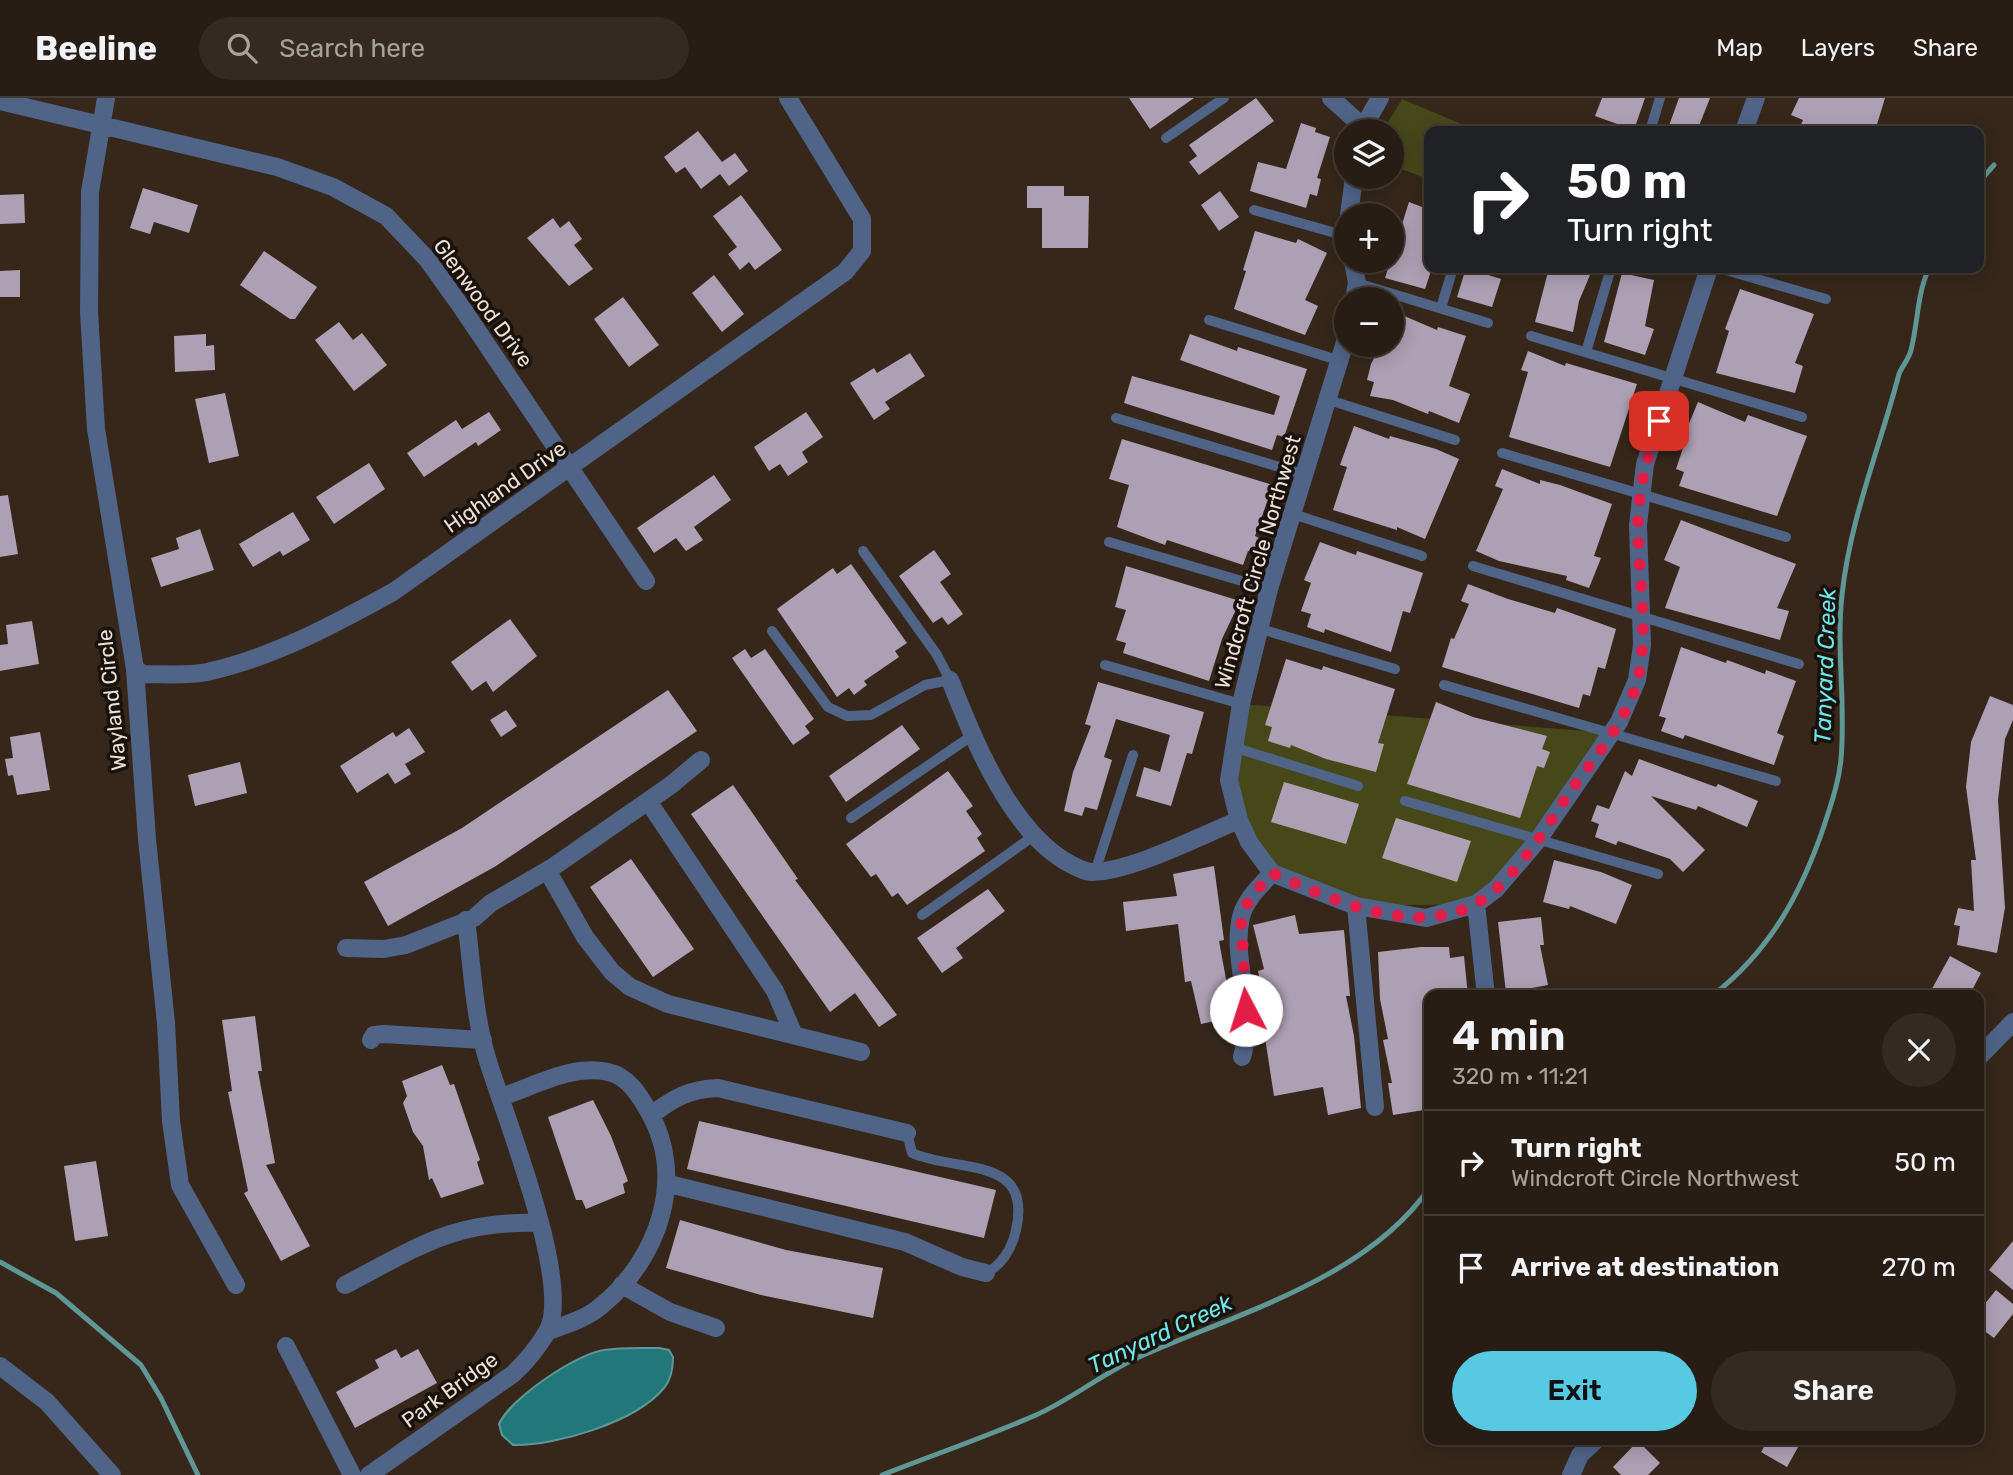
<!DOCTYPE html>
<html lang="en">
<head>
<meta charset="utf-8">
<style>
	:root { --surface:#281d14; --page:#342a22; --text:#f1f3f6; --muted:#a5a2a0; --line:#443b34; --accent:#57c9e2 }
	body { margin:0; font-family:Rubik,sans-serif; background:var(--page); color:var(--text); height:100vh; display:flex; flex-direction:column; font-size:26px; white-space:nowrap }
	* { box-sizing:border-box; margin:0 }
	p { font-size:23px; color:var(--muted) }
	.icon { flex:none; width:38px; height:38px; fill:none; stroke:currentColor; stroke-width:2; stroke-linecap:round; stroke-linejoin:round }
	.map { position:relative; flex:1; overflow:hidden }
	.drawer { position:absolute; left:1424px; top:892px; width:560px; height:455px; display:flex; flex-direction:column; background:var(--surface); border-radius:14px; box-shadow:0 4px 18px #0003,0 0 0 2px var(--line) }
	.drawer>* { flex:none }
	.guide { position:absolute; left:1424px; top:28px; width:560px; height:147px; border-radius:14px; box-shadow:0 4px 18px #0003,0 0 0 2px var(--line); background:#202124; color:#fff; overflow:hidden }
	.buttons { position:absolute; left:1334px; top:21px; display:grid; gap:14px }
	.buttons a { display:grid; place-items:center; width:70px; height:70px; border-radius:50%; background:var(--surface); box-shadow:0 4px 18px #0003,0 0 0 2px var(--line); font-size:35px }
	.pin { position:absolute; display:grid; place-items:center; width:60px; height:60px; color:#fff; margin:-30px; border-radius:14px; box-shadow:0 4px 10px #0006 }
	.me { position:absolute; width:77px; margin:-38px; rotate:355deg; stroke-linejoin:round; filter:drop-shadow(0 0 5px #0008) }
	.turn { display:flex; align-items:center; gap:24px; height:147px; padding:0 28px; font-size:32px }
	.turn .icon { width:91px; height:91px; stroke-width:2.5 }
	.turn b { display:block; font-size:49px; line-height:60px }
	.round { display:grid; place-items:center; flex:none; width:74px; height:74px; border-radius:37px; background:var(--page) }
	.overview { display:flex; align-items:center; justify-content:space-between; height:119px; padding:0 28px }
	h1 { font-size:42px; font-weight:600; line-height:52px }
	.cta { display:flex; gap:14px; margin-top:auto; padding:14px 28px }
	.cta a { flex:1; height:80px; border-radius:42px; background:var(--accent); color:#111; font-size:28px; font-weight:600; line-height:80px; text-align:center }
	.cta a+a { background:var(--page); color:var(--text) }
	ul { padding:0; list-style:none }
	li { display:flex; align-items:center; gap:21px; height:105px; padding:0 28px; border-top:2px solid var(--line) }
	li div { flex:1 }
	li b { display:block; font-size:26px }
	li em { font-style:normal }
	header { display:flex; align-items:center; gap:42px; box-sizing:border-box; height:98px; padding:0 35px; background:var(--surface); border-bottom:2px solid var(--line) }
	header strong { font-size:33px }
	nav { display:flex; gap:38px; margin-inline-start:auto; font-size:24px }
	.search { width:490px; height:63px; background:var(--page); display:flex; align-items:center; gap:18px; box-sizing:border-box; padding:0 24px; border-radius:38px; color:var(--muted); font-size:26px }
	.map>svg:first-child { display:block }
</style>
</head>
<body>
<header>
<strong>Beeline</strong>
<div class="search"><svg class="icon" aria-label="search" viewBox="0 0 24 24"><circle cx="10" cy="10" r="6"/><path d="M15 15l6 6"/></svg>Search here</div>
<nav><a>Map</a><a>Layers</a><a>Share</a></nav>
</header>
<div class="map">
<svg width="2013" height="1377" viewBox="0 0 2013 1377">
	<rect width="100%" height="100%" fill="#36271a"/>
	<!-- green -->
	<path fill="#46481a" d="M1402,1L1478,33H1430V82L1391,67V33L1383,32Z
		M1241,606L1611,635L1476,806L1356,808L1272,775L1239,722L1236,650Z"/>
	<!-- water -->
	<path fill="#21777a" stroke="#5e9796" stroke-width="2" d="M659,1250L669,1252L673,1259C673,1269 671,1282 664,1290C636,1324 556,1348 513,1347L502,1337L499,1326C511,1300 576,1256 604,1252C622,1249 641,1250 659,1250Z"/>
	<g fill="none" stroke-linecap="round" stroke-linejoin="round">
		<!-- stream -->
		<path stroke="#5e9796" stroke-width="5" d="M1979,84L1994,67
			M1712,898C1770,853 1801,796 1824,728C1831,706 1839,684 1841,661C1846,607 1836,551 1842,497C1850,421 1880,349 1899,276C1902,268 1909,261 1911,252C1918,225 1917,196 1929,170
			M0,1164L56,1195L141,1267L161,1300L198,1377
			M882,1377C933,1357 986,1339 1036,1317C1072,1301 1103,1275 1139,1259C1235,1216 1367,1181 1430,1089"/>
	</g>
	<!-- building -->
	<path fill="#aea0b4" d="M1129,0H1194L1150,31Z
		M1256,0L1274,23L1199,77L1189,64L1197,58L1189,47Z
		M1602,0H1645L1634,32L1595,18Z
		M1679,0H1710L1697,33H1667Z
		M1799,0H1885L1875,33H1798L1803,22L1791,17Z
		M1301,25L1316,30L1315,34L1330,39L1317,80L1321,81L1317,98L1310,96L1306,110L1250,93L1258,64L1286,71Z
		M698,33L722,64L735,55L748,73L729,88L720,76L701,91L685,69L676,75L664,59Z
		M1027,88H1064V98H1089L1088,150H1042V110H1027Z
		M143,90L198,107L189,135L154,124L150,136L130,130Z
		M1220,93L1239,119L1219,133L1201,107Z
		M24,96L25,125L0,126V97Z
		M741,97L782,152L755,172L749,164L740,172L728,156L737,149L713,118Z
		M1409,104L1430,112V176L1425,191L1385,180Z
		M553,120L560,130L569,123L582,141L574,147L593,171L569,188L527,140Z
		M1255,133L1296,145L1298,141L1327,155L1305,202L1318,208L1305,237L1234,211L1246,173L1243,172Z
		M264,153L317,189L295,221H290L240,187Z
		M1466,170L1501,181L1492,209L1457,199Z
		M1549,170H1593L1579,203L1573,234L1535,224Z
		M20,172V199H0V173Z
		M1622,175L1654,182L1645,228L1654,231L1645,257L1604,244Z
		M714,177L744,216L722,234L692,195Z
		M1740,191L1814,216L1795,265L1803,268L1795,295L1716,275L1729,233L1725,231Z
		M623,199L659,247L629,269L594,221Z
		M1395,214L1437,232L1438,229L1466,238L1449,288L1470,296L1459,325L1429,313L1428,316L1393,302L1370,298L1374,284L1367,282L1371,266L1381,247H1391V223Z
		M339,224L353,242L362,235L387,267L354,293L315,242Z
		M206,236V248L214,247L215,272L175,274L174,238Z
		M1190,236L1237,253L1238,249L1307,271L1284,339L1277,337L1272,352L1124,305L1132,278L1274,317L1280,298L1180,262Z
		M1528,253L1565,268L1566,265L1637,286L1610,369L1509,339L1528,274L1521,272Z
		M910,255L925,278L885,304L890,311L874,322L850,285L874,270L877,275Z
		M225,295L239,358L209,365L195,301Z
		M1698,304L1745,324L1748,317L1807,338L1777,418L1679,388L1684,374L1676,371L1685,344L1682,342Z
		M489,314L501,332L478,348L476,344L424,379L407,355L456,322L462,331Z
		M806,314L823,339L802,354L808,364L788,378L780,366L769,373L754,349Z
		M1354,328L1389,341L1390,338L1436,351L1459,361L1425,441L1397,429V432L1333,412L1347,369L1340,367Z
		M1122,341L1273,387L1255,438L1259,440L1254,455L1248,453L1243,467L1167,442L1165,447L1117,429L1129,387L1109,381Z
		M369,365L385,391L334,426L316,399Z
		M1502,371L1540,386V382L1560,387L1612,406L1594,458L1601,460L1589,490L1566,482L1567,478L1499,463L1476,453L1503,391L1495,388Z
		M714,377L731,402L694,429L703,442L686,453L676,440L654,455L637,430Z
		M8,397L18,456L0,459V398Z
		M293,414L310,442L283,458L280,453L253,469L239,446Z
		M1681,422L1796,466L1777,510L1789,513L1780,542L1665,510L1680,469L1664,462Z
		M200,431L214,472L161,489L151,460L179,451L176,440Z
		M1320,444L1356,457L1357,453L1423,475L1410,515L1403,513L1391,554L1325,531L1324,535L1307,529L1311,516L1301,513L1311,485L1304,482Z
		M934,452L951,476L940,484L963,516L948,527L942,519L933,525L899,478Z
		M851,466L907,545L895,553L899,559L864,583L867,587L854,597L849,590L837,599L777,511L833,470L837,476Z
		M1126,468L1240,503L1222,541L1209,583L1123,555L1126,545L1116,542L1126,512L1115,509Z
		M1468,486L1508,501L1555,515L1557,510L1616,531L1605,571L1598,569L1590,598L1583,596L1579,610L1442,569L1451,540L1454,541L1469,506L1461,503Z
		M510,521L537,558L493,594L486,583L472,593L451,564Z
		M32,523L39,566L0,573V547L8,546L6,527Z
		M1681,549L1726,565L1727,562L1765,576L1766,572L1796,583L1777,635L1784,638L1774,667L1685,637L1683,641L1661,633L1666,620L1659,618Z
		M745,551L751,560L765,551L814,621L805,628L810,635L793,647L732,560Z
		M1286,561L1322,572L1323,568L1395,591L1378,645L1384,646L1376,674L1326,661L1291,647L1290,650L1268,643L1272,629L1265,627Z
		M1098,584L1204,614L1192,656L1187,655L1171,708L1136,698L1144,669L1160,674L1170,637L1116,621L1104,659L1112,662L1097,712L1085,709L1082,718L1064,713L1073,674L1091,628L1085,626Z
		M668,592L697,633L496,768L388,828L364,784L462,730Z
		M1990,598L2013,607V622L2005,641L1998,702L2005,810L1997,855L1957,847L1960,828L1954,827L1958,810L1974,813L1971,762H1976L1966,689L1971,644Z
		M1436,604L1473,619L1547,638L1542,651L1550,654L1544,670L1537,668L1520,720L1407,686Z
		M506,612L517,628L501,639L490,622Z
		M902,627L920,651L846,704L829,678Z
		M409,630L425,654L405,666L411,676L395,686L388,675L357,695L340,668L393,634L396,639Z
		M40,634L50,692L17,697L13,677L8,678L5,661L13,660L10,639Z
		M1639,661L1716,689L1718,686L1758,703L1747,729L1698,708L1696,712L1651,698L1705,752L1683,774L1670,761L1618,743L1616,747L1595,739L1599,726L1591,723L1597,707L1609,711L1625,673L1632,678Z
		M240,664L247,695L195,708L188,677Z
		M948,673L973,708L966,713L982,736L977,740L985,753L907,807L898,795L892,799L876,776L871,779L846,746Z
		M1284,684L1359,706L1346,746L1271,724Z
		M733,687L798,781L795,782L897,917L879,929L855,895L830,914L691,716Z
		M1396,720L1471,743L1457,784L1382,760Z
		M631,761L694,851L653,879L590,789Z
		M1554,762L1601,774L1632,787L1616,826L1570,808L1569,811L1543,804Z
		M1214,768L1224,842L1219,843L1233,919L1201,926L1191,883L1185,884L1178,826L1126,833L1123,804L1177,798L1173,776Z
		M988,791L1005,813L956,850L963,860L942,875L917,840Z
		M1295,817L1299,836L1344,832L1350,898H1346L1354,938L1361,1010L1328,1017L1323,989L1274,998L1261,914L1266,913L1258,873L1264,871L1253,827Z
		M1541,819L1544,847H1540L1548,887L1506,895L1498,824Z
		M1421,849H1449L1450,860L1464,858L1468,898H1424L1429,925L1424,926L1430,955V1011L1393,1017L1388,985H1392L1383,942L1388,941L1380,901L1378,854Z
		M1950,858L1981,875L1969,898H1928Z
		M255,918L262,973H258L275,1065L266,1067L310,1148L281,1163L244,1095L248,1093L228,994L232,993L222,922Z
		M442,967L450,987L454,986L480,1062L477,1064L484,1086L441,1100L432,1080L429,1082L423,1048L413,1034L403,1005L407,998L402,983Z
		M593,1002L611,1038L628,1083L623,1086L625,1095L586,1111L582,1102H576L548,1019Z
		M699,1023L996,1092L984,1140L687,1071Z
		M96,1063L108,1138L75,1143L64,1068Z
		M680,1122L786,1152L883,1170L873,1220L761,1197L666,1170Z
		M2013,1143V1192L1989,1172Z
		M1996,1192L2013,1206V1216L1994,1240L1979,1229V1213Z
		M396,1251L401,1260L418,1251L437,1285L355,1330L336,1294L379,1270L375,1262Z
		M1768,1342H1802L1787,1369L1761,1354Z
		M1638,1343L1660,1365L1648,1377H1621L1613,1369Z"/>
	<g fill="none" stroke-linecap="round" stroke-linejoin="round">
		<!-- lane -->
		<path stroke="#4f6487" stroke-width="10" d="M1650,33L1660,0
			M1166,40L1224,0
			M1254,112L1346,138
			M1719,170L1826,201
			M1357,185L1488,225
			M1441,210L1453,170
			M1209,222L1341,263
			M1531,238L1802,319
			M1586,254L1611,170
			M1329,302L1455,342
			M1116,320L1306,377
			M1502,355L1786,439
			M1293,416L1422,458
			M1109,444L1269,491
			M1473,468L1799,566
			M1261,531L1395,571
			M772,533L828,609L847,618L871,617L925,587L950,582L937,557L863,453
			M1105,567L1241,606
			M1444,587L1776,683
			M1236,650L1358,688
			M1405,703L1658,776
			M851,720L973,637
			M1095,774L1133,657
			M922,817L1035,737
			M907,1035L912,1055C958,1075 1033,1057 1016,1132C1012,1150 1003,1166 986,1175"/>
		<!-- street -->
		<path stroke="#4f6487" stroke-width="18" d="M106,0L90,94L89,214L96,331L135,571L147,741L166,925L171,1023L180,1087L236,1187
			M1331,0L1362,28
			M0,3L277,69L333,89L386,118L427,161L460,207L646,483
			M1361,33L1380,0
			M1744,33L1756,0
			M1349,117L1354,79
			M1353,163L1357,185L1354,201
			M1346,241L1269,491L1241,606L1229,682L1239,722L1249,744L1272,775L1356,808L1426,820L1476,806L1496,791L1538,742L1619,624L1637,582L1642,547L1638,427L1645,366L1709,170
			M135,571L143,576C163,576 187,578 207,574C274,559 333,527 393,494L845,174L862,153V121L788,0
			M950,582C974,642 1011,736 1072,767C1079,770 1085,774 1092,774C1133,773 1200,738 1239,722
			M648,703L775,893L794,937
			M547,772L585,839L612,874L630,889L668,906L861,954
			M1476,806L1486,898
			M1356,808L1375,1009
			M346,850L384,851L406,847L474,820L491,805L553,769L671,687L701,662
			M371,942L374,937L384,936L483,942
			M1242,959C1256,910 1231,862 1241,819C1245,802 1260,788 1272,775
			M1979,959L2013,924
			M501,999C535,988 571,966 608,974C628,978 640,998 649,1014C687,1080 658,1162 601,1208C586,1221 565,1227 548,1233
			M651,1017C674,1000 689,991 718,990L907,1035
			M669,1086L905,1144L962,1169L986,1175
			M345,1187C418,1149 454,1122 540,1125
			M622,1187L670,1214L716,1230
			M286,1248L352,1377
			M0,1268L47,1304L112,1377
			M369,1377L513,1276C526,1264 538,1249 547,1234C574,1187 503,1014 487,960C474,917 472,867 466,822
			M1571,1377L1580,1357L1596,1342"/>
	</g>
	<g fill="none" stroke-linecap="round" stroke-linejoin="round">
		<!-- route -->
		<path stroke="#e11d48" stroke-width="12" stroke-dasharray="0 21.6" d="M1246,912L1241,819L1250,800L1272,775C1336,804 1434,849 1496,791C1526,764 1548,727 1570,694C1594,660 1627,623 1638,581C1649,532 1638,476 1638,427C1638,390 1648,358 1659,323"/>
	</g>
	<g text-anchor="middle" stroke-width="7" stroke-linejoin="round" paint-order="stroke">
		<!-- street labels -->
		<g font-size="21" fill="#ebe1d9" stroke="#18110c">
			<text transform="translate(483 205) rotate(54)" y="7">Glenwood Drive</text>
			<text transform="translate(505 389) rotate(-35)" y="7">Highland Drive</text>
			<text transform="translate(1258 464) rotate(-74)" y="7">Windcroft Circle Northwest</text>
			<text transform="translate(112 602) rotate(-96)" y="7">Wayland Circle</text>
			<text transform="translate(450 1292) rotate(-36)" y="7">Park Bridge</text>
		</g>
		<!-- water labels -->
		<g font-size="23" font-style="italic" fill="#6ee7eb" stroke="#18110c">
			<text transform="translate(1825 568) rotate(-88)" y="8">Tanyard Creek</text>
			<text transform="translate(1160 1236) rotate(-25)" y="8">Tanyard Creek</text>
		</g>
	</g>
</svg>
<div class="buttons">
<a><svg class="icon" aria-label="layers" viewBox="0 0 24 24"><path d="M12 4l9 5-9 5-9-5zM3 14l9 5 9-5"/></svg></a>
<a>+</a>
<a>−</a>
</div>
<div class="pin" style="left:1659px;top:323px;background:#d93025"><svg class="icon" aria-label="arrive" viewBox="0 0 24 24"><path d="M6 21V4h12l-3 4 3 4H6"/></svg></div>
<svg class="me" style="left:1246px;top:912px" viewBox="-20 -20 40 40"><circle r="19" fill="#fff"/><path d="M0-13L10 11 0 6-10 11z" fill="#e11d48"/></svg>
<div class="guide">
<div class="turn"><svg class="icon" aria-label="right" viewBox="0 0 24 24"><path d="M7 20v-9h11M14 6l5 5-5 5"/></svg><div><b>50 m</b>Turn right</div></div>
</div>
<section class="drawer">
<div class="overview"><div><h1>4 min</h1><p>320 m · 11:21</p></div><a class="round"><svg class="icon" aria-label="close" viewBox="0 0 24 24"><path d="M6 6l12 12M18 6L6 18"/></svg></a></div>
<ul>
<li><svg class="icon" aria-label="right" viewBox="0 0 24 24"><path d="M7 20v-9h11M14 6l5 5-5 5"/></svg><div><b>Turn right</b><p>Windcroft Circle Northwest</p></div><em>50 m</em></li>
<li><svg class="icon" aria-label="arrive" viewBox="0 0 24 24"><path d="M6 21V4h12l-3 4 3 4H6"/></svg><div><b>Arrive at destination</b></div><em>270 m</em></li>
</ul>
<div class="cta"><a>Exit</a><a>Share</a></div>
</section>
</div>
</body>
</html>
